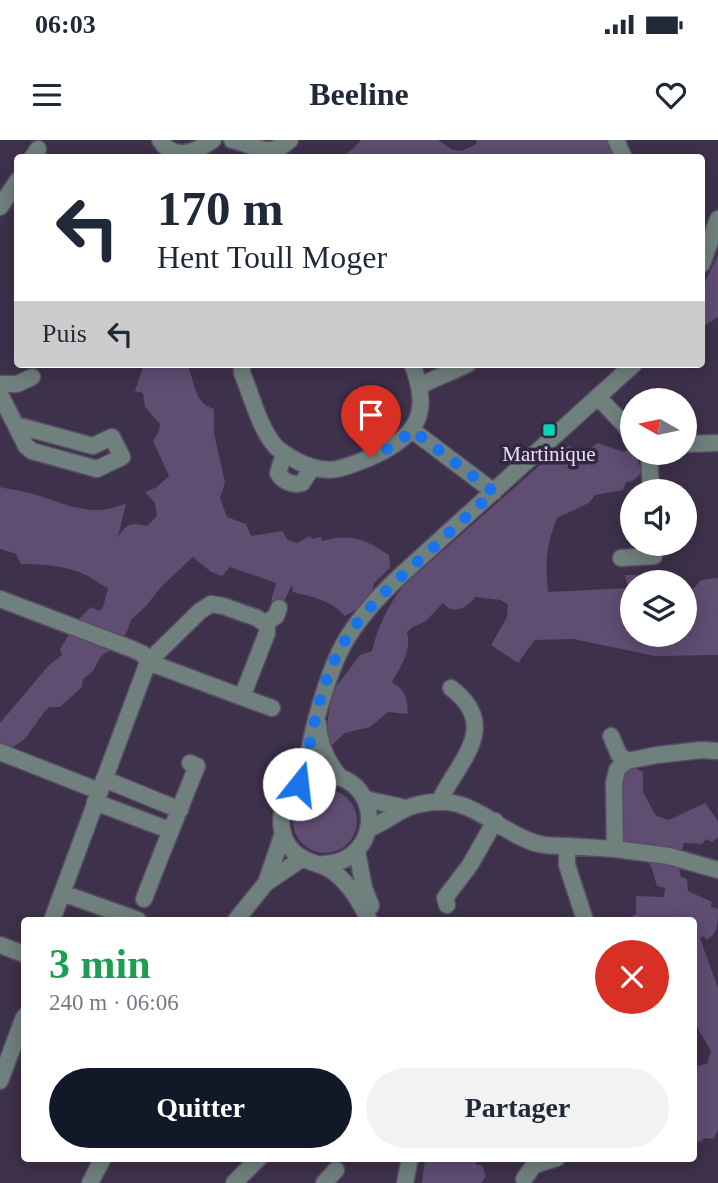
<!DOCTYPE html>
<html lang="fr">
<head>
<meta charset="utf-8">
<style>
	:root { --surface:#fff; --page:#f2f2f3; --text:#1f2937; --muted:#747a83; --accent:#111827 }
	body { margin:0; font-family:"Times New Roman",serif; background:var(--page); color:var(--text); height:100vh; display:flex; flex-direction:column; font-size:26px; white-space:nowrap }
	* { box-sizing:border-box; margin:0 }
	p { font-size:23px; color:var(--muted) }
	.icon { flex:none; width:38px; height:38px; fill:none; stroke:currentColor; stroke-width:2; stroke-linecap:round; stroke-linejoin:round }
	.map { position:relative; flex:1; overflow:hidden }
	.sheet { position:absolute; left:21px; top:777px; width:676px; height:245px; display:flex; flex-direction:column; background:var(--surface); border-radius:7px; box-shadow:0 4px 18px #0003 }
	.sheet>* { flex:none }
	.top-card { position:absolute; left:14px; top:14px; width:691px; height:214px; border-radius:7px; box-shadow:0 4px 18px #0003; background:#fff; color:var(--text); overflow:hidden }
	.needle { width:46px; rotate:279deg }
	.controls { position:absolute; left:620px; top:248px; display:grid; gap:14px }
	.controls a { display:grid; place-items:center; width:77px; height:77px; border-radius:50%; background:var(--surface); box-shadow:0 4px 18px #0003; font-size:35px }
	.pin { position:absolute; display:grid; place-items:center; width:60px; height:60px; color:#fff; margin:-72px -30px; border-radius:50% 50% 50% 0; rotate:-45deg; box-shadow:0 0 7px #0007 }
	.pin .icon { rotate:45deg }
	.me { position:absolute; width:77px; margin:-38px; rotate:16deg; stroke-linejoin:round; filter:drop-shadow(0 0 5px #0008) }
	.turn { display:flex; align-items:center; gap:24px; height:147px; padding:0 28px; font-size:32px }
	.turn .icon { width:91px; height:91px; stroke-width:2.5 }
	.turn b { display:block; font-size:49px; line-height:60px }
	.then { display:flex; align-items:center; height:66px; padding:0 28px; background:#0003; gap:14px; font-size:26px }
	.round { display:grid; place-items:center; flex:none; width:74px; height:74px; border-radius:37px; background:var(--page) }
	.head { display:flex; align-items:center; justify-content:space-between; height:119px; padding:0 28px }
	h1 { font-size:42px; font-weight:800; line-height:52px; color:#1e9e55 }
	.button { display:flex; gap:14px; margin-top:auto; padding:14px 28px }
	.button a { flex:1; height:80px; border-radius:42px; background:var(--accent); color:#fff; font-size:28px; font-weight:800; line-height:80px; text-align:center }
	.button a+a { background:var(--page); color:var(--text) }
	.status { display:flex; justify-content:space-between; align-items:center; height:49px; padding:0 35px; background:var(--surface); direction:ltr }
	.status svg { height:19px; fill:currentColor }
	header { display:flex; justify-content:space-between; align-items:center; height:91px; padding:0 28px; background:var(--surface); font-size:32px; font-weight:800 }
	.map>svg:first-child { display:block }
</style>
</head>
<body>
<div class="status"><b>06:03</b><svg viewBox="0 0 49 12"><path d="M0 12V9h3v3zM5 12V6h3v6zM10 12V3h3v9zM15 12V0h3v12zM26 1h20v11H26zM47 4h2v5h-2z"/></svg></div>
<header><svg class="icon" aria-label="menu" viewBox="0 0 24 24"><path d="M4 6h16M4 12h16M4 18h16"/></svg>Beeline<svg class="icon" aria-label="heart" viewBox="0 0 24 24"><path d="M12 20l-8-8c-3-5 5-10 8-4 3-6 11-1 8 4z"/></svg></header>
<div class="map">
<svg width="718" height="1043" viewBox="0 0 718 1043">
	<rect width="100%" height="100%" fill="#3e314b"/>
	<!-- green -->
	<path fill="#5f4d72" d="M361,0H438L451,9L462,11L476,4L477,0H614L629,18H340L353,9Z
		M718,115V177L702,187V147Z
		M144,224H187C195,241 194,264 214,269V293L225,343L220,358L227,377L246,384L251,396L282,391L288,400L297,403L310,396L312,399L321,397L322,401C351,393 365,399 389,415L390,428L374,443L372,453L357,469L345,476C331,460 312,457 293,452L292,445L282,465L271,461L276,443L230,427L222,436L211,432L193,417L162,446L146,466L131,480L127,492L114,508L101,516L93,531L83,539L82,547L60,567H49C40,576 35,586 27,596C20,605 8,607 0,617V583L49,525L62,515L60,509L79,479L91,467L99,471L103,467L108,448C101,445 95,440 88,436C67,426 45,424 21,424L16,414L0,409V347C11,350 22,350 33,354C67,364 91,379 126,363L118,397C127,383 131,382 147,386L157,376L155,363L145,352L157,347L169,336L153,301L159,291L160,284L145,267L143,253L135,251Z
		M598,303L624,312L632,307V313H635L642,332L633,341L626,342L623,350L595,355L589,363L557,378C546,406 545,422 548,452L628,448L625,435H661V443H632V495H684V451L694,448L701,440L718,438V515L655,516L573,499L535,500L518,523L491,505L507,477L508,465L501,460L475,457C467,469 452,475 443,463L426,481L413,487L407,492C412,510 401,526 392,542C406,551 407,557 408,574L388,572L370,587L345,593L331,606L326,591L332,552L360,515L372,511C378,486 388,465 404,445L547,319L568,306L585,311Z
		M635,628L643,632V652L656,676L669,680L705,663L718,681V697L712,702L706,699L702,704L684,703L678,723L681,737L687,739L688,751L712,762L711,767L718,769C718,784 718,794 706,800L704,796L700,798L718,848V990L713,999L704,998L701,1002L696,1001L693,993V927L707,924L711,911L693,880V780H625L636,774V756L664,757L665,748L657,746C649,719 649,713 621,704L617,654L625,631Z
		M293 681a32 32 0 1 1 64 0a32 32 0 1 1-64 0Z
		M425,1019H478L476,1025H482L486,1036L481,1043H422Z"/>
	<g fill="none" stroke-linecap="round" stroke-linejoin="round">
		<!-- minor casing -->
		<g stroke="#594d66" stroke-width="19">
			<path id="minor" d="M160,0C174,22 196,12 213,0
				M232,0C257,5 268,20 290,0
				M616,0L624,18
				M32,18L38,9
				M0,67L18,40
				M702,124L718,79
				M242,224V233C252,256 259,288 276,307C283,313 291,318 299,322C328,336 342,329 371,317C417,297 432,273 412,224
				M0,244H17L32,237
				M421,245L468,224
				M0,254L26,306L32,311L97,329L122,317L112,297L93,306L16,285
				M598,257L632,293
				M412,290L494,352
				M684,304L718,303
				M649,313L651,352
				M284,314L278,333C282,341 293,346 302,343L312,328
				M621,418L654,416V404
				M0,459L132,509L143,514L148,522L242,557L267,493V485L257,478L223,466L211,464L200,471L148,522L52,780
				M266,483L276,476L279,468
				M242,557L272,568
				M318,584C319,605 326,621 340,637
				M611,596L619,615L627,621
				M0,612L99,651
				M104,639L180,670
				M301,642C308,624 310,603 315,584C333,515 347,486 400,436L634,224
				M365,659L406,668
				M95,662L169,690
				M439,662C458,621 502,587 451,548
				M368,689C385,683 399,669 416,665C467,652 484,681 525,699C539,706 552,706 567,706V725L585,780
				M567,706L615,709L614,643L617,630L621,625L627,621L657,615L701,610L718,611
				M615,709L669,716L718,730
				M357,711L364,748L371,766
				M323,724C382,723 385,640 328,635C317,635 306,638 298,645C275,664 275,702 302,718C315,725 322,723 335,733C351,746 360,762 369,780
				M266,743L283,693
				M62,753L138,780
				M144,759C161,714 179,671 197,626L190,623
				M447,765L445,758L470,725L495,681
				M236,780L266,743L303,718
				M0,805L24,814
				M0,941L24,877
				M524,1039L534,1025L557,1018
				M90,1043L103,1018
				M234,1043L259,1018
				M324,1043L336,1030
				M405,1043L410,1018"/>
		</g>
		<!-- minor -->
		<use href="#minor" stroke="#70807c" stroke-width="16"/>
	</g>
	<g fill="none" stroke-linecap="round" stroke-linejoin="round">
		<!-- route -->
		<path stroke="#1a73e8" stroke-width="12" stroke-dasharray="0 21.6" d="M299,644L304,633C311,597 319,552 335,519C355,476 392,445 426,414C449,393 471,372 494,352L412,290L397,304L371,317"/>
	</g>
	<!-- markers -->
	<rect fill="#05d5b6" stroke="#332740" stroke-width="2.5" x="542" y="283" width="14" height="14" rx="3.5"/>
	<g text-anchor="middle" stroke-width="7" stroke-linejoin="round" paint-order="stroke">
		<!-- poi labels -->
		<g font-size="21" fill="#e8e0f1" stroke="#332740">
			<text x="549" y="321">Martinique</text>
		</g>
	</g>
</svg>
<div class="controls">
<a><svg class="needle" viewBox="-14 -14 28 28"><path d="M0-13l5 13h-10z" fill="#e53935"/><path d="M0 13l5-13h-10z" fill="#747a83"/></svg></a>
<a><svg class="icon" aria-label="sound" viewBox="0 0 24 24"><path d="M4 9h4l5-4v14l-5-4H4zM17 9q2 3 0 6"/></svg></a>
<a><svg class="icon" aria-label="layers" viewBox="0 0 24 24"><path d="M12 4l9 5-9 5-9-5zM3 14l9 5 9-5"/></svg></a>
</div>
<div class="pin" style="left:371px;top:317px;background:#d93025"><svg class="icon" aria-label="arrive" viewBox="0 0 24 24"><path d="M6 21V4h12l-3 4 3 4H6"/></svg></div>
<svg class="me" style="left:299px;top:644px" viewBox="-20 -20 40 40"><circle r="19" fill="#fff"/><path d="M0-13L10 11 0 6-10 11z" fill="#1a73e8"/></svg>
<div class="top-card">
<div class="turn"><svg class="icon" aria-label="left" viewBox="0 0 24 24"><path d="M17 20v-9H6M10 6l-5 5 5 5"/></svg><div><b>170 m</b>Hent Toull Moger</div></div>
<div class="then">Puis<svg class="icon" aria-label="left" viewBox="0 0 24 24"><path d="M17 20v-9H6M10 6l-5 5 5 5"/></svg></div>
</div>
<section class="sheet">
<div class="head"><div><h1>3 min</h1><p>240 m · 06:06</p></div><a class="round" style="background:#d93025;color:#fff"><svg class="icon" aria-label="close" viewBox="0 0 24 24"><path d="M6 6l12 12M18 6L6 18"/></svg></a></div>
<div class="button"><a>Quitter</a><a>Partager</a></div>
</section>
</div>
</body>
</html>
